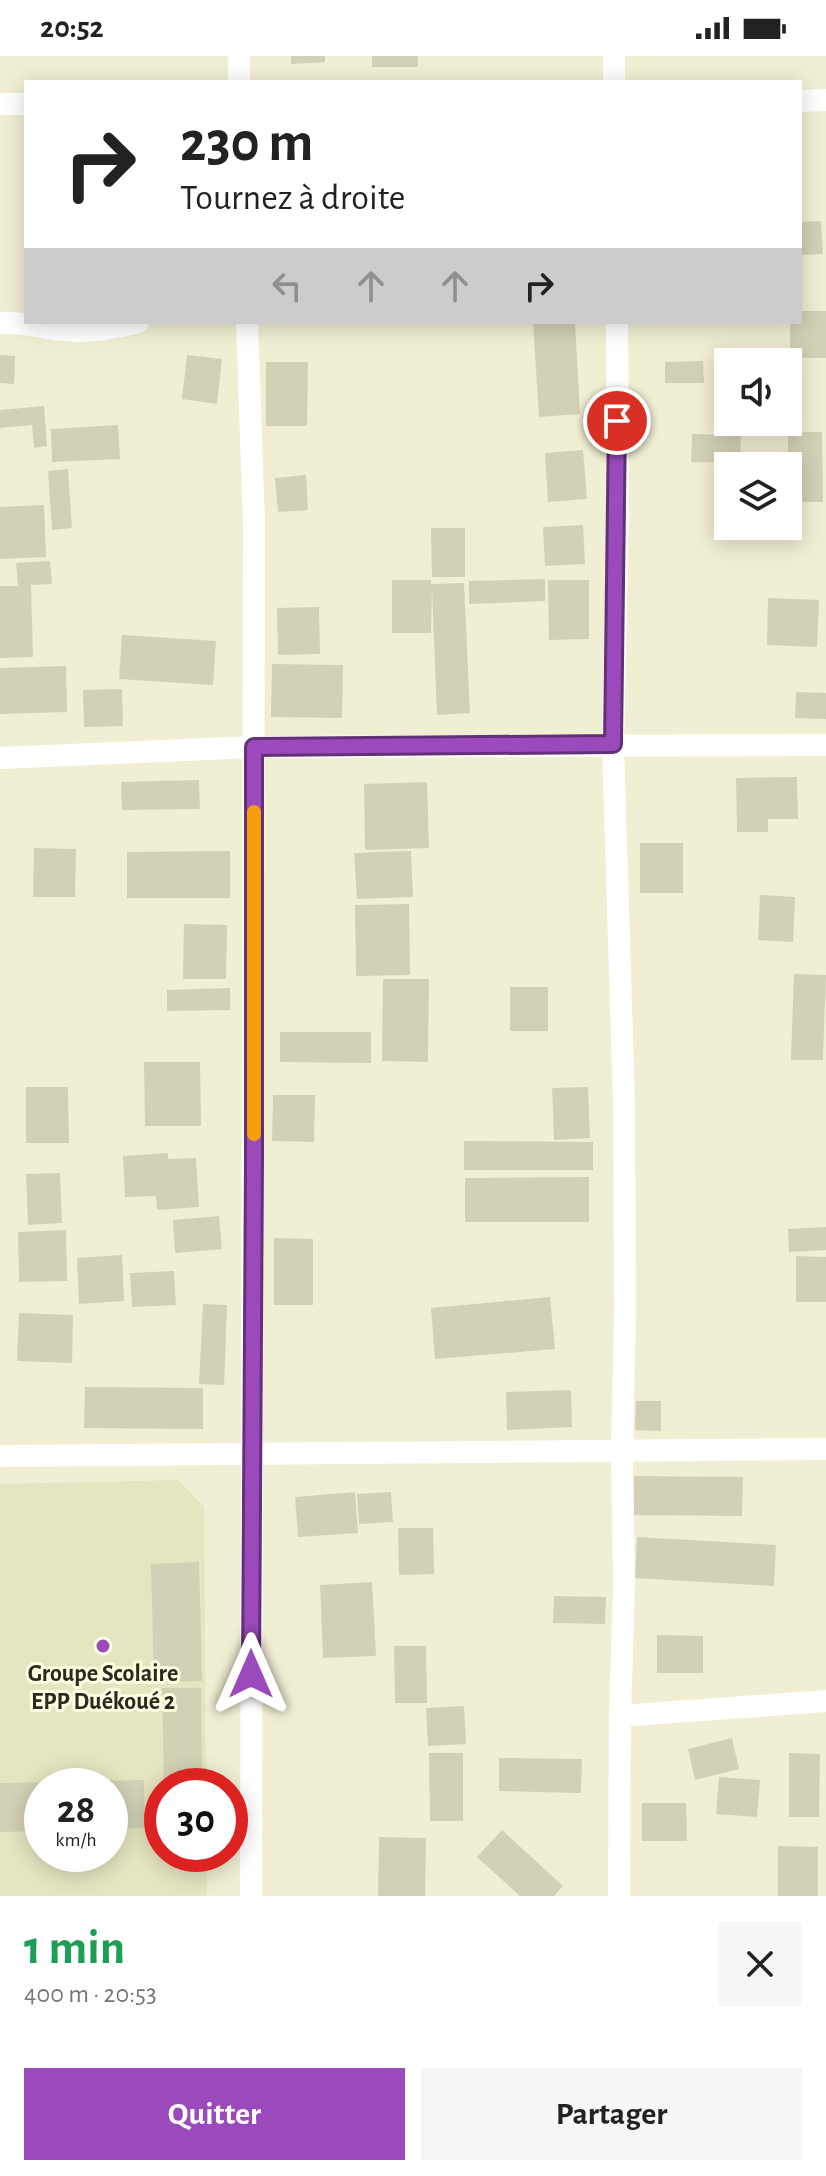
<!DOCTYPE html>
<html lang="fr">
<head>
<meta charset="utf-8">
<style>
	:root { --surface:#fff; --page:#f6f6f6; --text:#222; --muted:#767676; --accent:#9a4aba }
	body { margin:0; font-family:"Alegreya Sans",sans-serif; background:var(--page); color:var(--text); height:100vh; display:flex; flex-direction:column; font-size:30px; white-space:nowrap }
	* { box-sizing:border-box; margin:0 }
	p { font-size:26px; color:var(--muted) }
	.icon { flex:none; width:44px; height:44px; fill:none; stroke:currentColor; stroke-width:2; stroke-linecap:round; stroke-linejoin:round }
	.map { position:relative; height:1840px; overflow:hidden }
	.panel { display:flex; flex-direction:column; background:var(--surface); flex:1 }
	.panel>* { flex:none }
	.guide { position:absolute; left:24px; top:24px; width:778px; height:244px; border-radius:0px; box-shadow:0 4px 20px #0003; background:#fff; color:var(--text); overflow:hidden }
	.tools { position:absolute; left:714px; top:292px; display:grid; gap:16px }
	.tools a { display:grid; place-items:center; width:88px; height:88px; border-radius:0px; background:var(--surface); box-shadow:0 4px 20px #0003; font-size:40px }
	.speed { position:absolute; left:24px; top:1712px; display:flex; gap:16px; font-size:40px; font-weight:700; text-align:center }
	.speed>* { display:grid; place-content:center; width:104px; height:104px; border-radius:50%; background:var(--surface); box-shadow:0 4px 20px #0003; line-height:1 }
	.speed small { font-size:20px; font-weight:400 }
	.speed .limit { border:12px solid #d22; background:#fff; color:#111 }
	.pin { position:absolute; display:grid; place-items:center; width:68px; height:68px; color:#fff; margin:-34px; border:4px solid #fff; border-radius:50%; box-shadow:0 2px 8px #0007 }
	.me { position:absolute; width:88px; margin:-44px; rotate:0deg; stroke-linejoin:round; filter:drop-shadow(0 0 6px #0008) }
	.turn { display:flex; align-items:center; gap:28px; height:168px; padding:0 24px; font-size:36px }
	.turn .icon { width:104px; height:104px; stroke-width:2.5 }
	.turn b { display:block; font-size:56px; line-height:68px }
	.lanes { display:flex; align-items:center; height:76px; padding:0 24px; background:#0003; justify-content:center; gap:40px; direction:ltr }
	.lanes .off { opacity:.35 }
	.round { display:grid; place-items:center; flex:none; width:84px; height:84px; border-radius:0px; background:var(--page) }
	.head { display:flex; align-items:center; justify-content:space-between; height:136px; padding:0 24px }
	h1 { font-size:48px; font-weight:700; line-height:60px; color:#1e9e55 }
	.action { display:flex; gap:16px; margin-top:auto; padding:16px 24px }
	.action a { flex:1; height:92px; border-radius:0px; background:var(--accent); color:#fff; font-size:32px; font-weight:700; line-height:92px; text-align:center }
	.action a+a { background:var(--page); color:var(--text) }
	.status { display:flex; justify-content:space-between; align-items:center; height:56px; padding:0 40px; background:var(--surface); direction:ltr }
	.status svg { height:22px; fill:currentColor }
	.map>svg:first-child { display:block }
</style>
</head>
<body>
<div class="status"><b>20:52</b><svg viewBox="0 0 49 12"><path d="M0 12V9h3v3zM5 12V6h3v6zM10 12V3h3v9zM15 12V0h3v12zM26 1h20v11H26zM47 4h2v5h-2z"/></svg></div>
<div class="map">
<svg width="826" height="1840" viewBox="0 0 826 1840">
	<rect width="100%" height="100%" fill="#f0efd3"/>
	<!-- built -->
	<path fill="#e6e5c1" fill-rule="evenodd" d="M178,1424L204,1451L206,1730H162V1798H207V1840H0V1428ZM42,1730H110V1798H42Z"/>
	<!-- building -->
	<path fill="#d2d1b5" d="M291,0H325V6L291,8Z
		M372,0H418V11H372Z
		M821,165L823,198L800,199V166Z
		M800,255H826V302H790V266H800Z
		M533,266H575L580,358L539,361Z
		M0,299L15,300L14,328L0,327Z
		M187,299L222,303L217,348L182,343Z
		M703,305L704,327H665V306Z
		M266,306H308L307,370H266Z
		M44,350L47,390L34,392L32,369L0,372V354Z
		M118,369L120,403L52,406L51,373Z
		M788,376H822L823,446H788Z
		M692,378L741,379L740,407L691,406Z
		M583,394L587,443L548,446L545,397Z
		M68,413L72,472L52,474L48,415Z
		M306,419L308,454L278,456L275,422Z
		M44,449L46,501L0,503V451Z
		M583,469L585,508L545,510L543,471Z
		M431,472H465V521H432Z
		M50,505L52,528L31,529L33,601L0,602V530H18L16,507Z
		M545,523V545L469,548V525Z
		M392,524H431V528L464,527L470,657L437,659L432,533L431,577H392Z
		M548,524H589V583L549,584Z
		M768,542L819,544L817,591L767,589Z
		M319,551L320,598L278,599L277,552Z
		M122,579L216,585L213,629L119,623Z
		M272,608L343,609L342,662L271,661Z
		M66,610L67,656L0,658V612Z
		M122,633L123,670L84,671L83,634Z
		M796,636L826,637V663L795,662Z
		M797,721L798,763H768V776H737L736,722Z
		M199,724L200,753L122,754L121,726Z
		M427,726L429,792L365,794L364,728Z
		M640,787H683V837H640Z
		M34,792L76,793L75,841H33Z
		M230,795V842H127V796Z
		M411,795L413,841L357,843L354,797Z
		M760,839L795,841L793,886L758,884Z
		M409,848L410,919L356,920L355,849Z
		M184,868L227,869L226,923H183Z
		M794,918L826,919L823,1004H791Z
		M383,923H429L428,1006L382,1005Z
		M510,931H548V975H510Z
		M230,932V954L167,955V934Z
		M280,976H371V1007L280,1006Z
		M144,1006H200L201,1070H145Z
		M26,1031H68L69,1087H26Z
		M588,1031L590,1082L554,1084L552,1032Z
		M273,1039H315L314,1086L272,1085Z
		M464,1085L593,1086V1114H464Z
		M168,1097V1103L196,1102L199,1151L157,1154L156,1140L125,1141L123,1100Z
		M60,1117L62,1167L28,1169L26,1118Z
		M589,1121V1166H465V1122Z
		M219,1160L222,1193L175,1197L173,1164Z
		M826,1171V1194L789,1196L788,1173Z
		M66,1174L67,1225L19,1226L18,1176Z
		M274,1182L313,1183V1249H274Z
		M122,1199L124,1245L79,1248L77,1202Z
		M796,1200L826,1201V1246H796Z
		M174,1215L176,1249L132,1251L130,1217Z
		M550,1241L555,1293L435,1303L431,1252Z
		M203,1248L227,1249L224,1329L199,1328Z
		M19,1257L73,1259L72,1307L17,1305Z
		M85,1331L203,1332V1373L84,1372Z
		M571,1334L572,1371L507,1374L506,1336Z
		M636,1345H661V1375L635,1374Z
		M634,1420L743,1421L742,1460L633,1459Z
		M355,1436L358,1477L298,1481L295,1441Z
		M391,1436L393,1466L359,1468L357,1438Z
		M398,1472H433L434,1518L399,1519Z
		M637,1481L776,1489L774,1530L635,1522Z
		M199,1506L202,1625L154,1626L151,1508Z
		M372,1526L376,1600L323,1602L320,1529Z
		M554,1540L606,1541L605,1568L553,1567Z
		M657,1579L703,1580V1617H657Z
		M394,1590H426L427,1647H395Z
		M162,1632H201L202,1730H164Z
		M464,1650L466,1688L428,1690L426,1652Z
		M732,1682L739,1713L695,1724L688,1693Z
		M429,1697H463V1765H430Z
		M789,1697L820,1698L819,1761H789Z
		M499,1702L582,1703L581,1737L499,1735Z
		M719,1721L760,1724L757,1761L716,1758Z
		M144,1724L145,1772L110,1773V1730H42V1775L0,1776V1727Z
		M642,1747H686L687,1785H642Z
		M502,1774L563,1830L554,1840H520L477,1801Z
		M379,1781L426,1782L425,1840H378Z
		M778,1790L818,1791V1840H778Z"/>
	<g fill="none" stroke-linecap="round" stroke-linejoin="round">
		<!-- minor -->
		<path stroke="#fff" stroke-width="22" d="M614,0V26
			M239,26V0
			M800,45L826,44
			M0,48H26
			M247,266L254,469L251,1840
			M617,266L618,449L613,688L624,1047L625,1256L622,1395L624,1530L620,1660L619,1840
			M0,267C21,265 42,272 63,274C89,277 113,272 138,266
			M0,702L254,691L826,689
			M0,1400L826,1393
			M620,1660L826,1645"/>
	</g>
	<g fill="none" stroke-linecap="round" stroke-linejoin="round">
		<!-- route casing -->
		<g stroke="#643079" stroke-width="20">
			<path id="route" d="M251,1618L254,1102V691L613,688L617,365"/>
		</g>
		<!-- route -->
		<use href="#route" stroke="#9a4aba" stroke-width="14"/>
		<!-- slow -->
		<path stroke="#f59e0b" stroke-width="14" d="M254,756V1078"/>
	</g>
	<!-- markers -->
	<circle fill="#9a4aba" stroke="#fefde0" stroke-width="3" cx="103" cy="1590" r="8"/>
	<g text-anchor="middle" stroke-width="6" stroke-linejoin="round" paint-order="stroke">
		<!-- poi labels -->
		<g font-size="24" font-weight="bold" fill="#2a2a1f" stroke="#fefde0">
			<text x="103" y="1625">Groupe Scolaire<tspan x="103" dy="28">EPP Duékoué 2</tspan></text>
		</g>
	</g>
</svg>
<div class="tools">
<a><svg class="icon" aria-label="sound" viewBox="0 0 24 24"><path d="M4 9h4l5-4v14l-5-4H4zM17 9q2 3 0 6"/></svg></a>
<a><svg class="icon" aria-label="layers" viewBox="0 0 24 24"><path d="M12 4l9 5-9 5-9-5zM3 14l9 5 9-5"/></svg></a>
</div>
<div class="speed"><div>28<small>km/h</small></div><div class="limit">30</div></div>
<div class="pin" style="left:617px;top:365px;background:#d93025"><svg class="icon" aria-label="arrive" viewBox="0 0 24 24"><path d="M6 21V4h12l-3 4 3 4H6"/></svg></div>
<svg class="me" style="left:251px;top:1618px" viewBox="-20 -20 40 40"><path d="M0-17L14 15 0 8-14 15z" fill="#9a4aba" stroke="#fff" stroke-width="4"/></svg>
<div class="guide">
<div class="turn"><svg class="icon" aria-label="right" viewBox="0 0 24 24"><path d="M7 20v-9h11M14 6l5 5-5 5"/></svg><div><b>230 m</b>Tournez à droite</div></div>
<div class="lanes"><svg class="icon off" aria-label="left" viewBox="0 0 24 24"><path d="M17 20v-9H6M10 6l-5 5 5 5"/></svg><svg class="icon off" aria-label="ahead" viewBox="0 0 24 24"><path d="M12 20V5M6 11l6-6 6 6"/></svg><svg class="icon off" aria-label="ahead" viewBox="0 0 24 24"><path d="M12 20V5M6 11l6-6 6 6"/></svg><svg class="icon" aria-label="right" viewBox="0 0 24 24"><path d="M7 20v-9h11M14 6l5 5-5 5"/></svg></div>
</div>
</div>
<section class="panel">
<div class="head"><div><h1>1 min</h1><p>400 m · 20:53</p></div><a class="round"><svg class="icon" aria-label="close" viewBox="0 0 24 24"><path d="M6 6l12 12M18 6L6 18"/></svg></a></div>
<div class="action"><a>Quitter</a><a>Partager</a></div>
</section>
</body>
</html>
